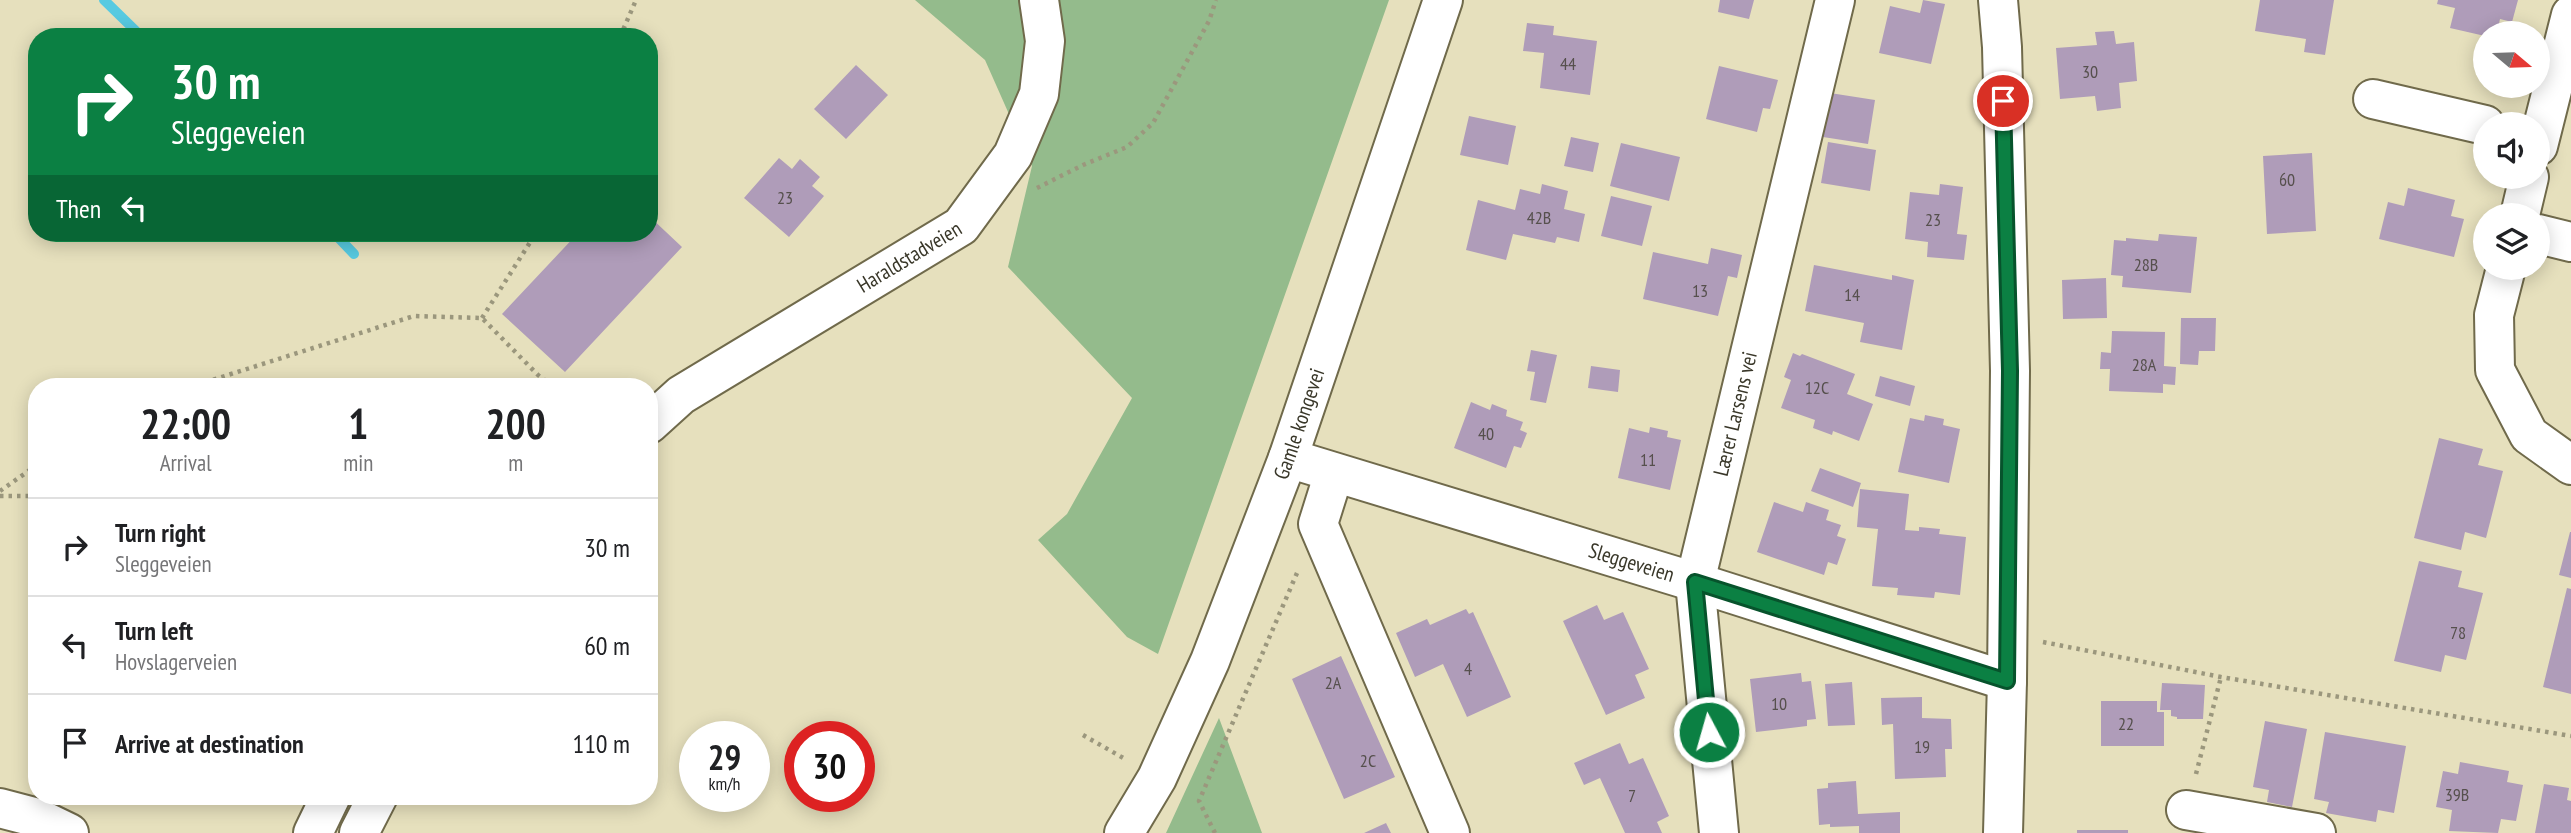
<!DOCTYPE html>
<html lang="en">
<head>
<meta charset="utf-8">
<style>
	:root { --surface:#fff; --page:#f2f2f2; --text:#202124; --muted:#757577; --line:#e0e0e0 }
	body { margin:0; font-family:"PT Sans Narrow",sans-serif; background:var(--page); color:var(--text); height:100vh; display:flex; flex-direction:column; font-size:26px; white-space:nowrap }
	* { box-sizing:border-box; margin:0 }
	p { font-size:23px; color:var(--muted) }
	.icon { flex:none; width:38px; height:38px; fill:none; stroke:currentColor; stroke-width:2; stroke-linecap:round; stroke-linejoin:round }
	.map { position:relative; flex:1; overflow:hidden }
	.panel { position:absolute; left:28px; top:378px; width:630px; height:427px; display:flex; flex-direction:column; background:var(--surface); border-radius:28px; box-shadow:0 4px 18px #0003 }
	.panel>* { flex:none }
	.top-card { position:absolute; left:28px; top:28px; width:630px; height:214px; border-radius:28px; box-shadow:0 4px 18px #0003; background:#0b8043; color:#fff; overflow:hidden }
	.needle { width:46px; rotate:109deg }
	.buttons { position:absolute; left:2473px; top:21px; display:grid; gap:14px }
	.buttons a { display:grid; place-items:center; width:77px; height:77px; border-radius:50%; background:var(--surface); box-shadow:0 4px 18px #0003; font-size:35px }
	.speed { position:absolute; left:679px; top:721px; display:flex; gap:14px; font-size:35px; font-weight:700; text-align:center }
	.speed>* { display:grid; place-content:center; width:91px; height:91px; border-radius:50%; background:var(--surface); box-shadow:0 4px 18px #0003; line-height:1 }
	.speed small { font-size:18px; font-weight:400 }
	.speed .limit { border:10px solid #d22; background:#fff; color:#111 }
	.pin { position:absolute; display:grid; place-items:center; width:60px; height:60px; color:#fff; margin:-30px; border:4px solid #fff; border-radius:50%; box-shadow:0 2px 7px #0007 }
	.me { position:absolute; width:77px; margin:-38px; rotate:354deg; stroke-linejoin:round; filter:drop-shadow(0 0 5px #0008) }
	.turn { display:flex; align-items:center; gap:24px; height:147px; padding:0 28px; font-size:32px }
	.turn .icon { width:91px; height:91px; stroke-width:2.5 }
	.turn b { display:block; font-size:49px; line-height:60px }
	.then { display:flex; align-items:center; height:66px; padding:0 28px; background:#0003; gap:14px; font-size:26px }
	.eta { display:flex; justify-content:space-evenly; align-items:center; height:119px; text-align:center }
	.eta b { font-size:42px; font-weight:800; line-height:49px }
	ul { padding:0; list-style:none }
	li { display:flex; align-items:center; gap:21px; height:98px; padding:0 28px; border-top:2px solid var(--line) }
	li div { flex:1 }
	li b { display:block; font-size:26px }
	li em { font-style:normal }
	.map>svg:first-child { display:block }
</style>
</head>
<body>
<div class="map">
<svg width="2571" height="833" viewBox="0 0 2571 833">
	<rect width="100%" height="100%" fill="#e6e0bd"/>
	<!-- green -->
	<path fill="#94bb8c" d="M915,0H1389L1158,654L1127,637L1038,540L1067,514L1132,398L1008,267L1032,166L985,60Z
		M1219,718L1262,833H1166Z"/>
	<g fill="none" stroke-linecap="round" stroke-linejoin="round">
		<!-- stream -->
		<path stroke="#57cae1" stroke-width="10" d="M104,0L142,37
			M334,233L354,254"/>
	</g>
	<!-- building -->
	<path fill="#af9cb9" d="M1720,0H1754L1749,19L1718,12Z
		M1923,0L1945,4L1931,64L1879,53L1890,6L1920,13Z
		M2260,0H2334L2325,55L2304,52L2306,39L2255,31Z
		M2438,0H2518L2512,22L2500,19L2497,33H2485V36L2450,28L2455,8L2437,4Z
		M1527,23L1554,26L1553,35L1597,41L1590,95L1540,88L1544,53L1523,51Z
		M2114,31L2116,44L2134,42L2137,81L2119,83L2121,108L2097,111L2095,96L2060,99L2056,48L2097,45L2095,32Z
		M856,65L888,95L846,139L814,109Z
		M1719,66L1778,80L1770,109L1763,108L1757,132L1706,119Z
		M1830,93L1875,100L1868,144L1823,137Z
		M1469,116L1516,126L1508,165L1460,155Z
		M1571,137L1599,143L1593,172L1564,166Z
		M1828,142L1876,150L1870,191L1821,183Z
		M1621,143L1680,157L1669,201L1610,186Z
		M2312,153L2316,231L2267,234L2263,156Z
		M779,158L792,169L800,159L820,177L812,186L824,196L789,237L744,198Z
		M1542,184L1568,191L1564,209L1585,214L1579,242L1557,237L1555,243L1513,234L1506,260L1466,250L1478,200L1515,210L1520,189L1540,194Z
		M1940,184L1963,187L1957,234L1967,235L1964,260L1927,257L1928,242L1905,239L1910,192L1939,195Z
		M2408,188L2455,200L2451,216L2464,219L2454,257L2379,239L2388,202L2404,206Z
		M1611,196L1652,206L1642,246L1601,236Z
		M649,216L682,247L565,372L502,314L578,233H649Z
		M2159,234L2197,237L2191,293L2122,287L2123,276L2111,275L2114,240L2126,241V238L2158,241Z
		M1711,248L1742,255L1737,278L1728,276L1718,316L1643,299L1653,252L1708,264Z
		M1814,265L1892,280V275L1914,280L1902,350L1860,342L1864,323L1805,311Z
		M2106,278L2107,318L2063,319L2062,280Z
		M2181,318H2216L2215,351H2199L2198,365L2180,364Z
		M2112,331L2165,332L2164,366L2176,367L2175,385L2163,384V393L2109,391L2110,369H2100L2101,352L2111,353Z
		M1531,350L1557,355L1546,403L1530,400L1535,372L1527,371Z
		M1793,353L1800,356L1802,354L1855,374L1847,394L1873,404L1859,441L1833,431L1832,435L1813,428L1815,420L1781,408L1791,380L1784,377Z
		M1591,366L1620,370L1618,392L1588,388Z
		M1880,376L1915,386L1910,406L1875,396Z
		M1471,402L1490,410L1492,404L1507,410L1506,416L1523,422L1520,430L1527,433L1521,448L1514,446L1506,468L1454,448Z
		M1925,415L1944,419L1943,425L1960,429L1949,483L1898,472L1910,418L1924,421Z
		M1650,427L1668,431L1667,437L1681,440L1670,490L1618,478L1629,428L1649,433Z
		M2439,438L2483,449L2478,465L2503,471L2486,538L2465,532L2461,550L2414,538Z
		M1820,468L1861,483L1853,507L1811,491Z
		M1860,489L1909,494L1905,530L1919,531V527L1940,529L1939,534L1966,537L1960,595L1935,592L1934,598L1897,595L1898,588L1872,586L1878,529L1857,527Z
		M1774,502L1803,512L1806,502L1829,510L1826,520L1841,525L1837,536L1846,539L1837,565L1828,562L1824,575L1757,552Z
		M2570,532H2571V578L2559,575Z
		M2419,561L2462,571L2458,587L2483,593L2466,660L2445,655L2441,672L2394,661Z
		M2567,588L2571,589V694L2543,687Z
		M1597,605L1604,620L1623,612L1649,669L1635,675L1645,698L1606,715L1563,621Z
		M1466,609L1469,614L1473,612L1511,697L1467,717L1443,664L1415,677L1396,633L1427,619L1430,625Z
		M1341,656L1395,777L1344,799L1292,679Z
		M1801,673L1802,682L1811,681L1816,719L1807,720V726L1756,732L1750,679Z
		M1852,682L1855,725L1828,726L1825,684Z
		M2162,683L2205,685L2203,719H2177V717L2171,716V710H2160Z
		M1922,697V718L1951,719L1952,749H1945L1946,777L1895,779L1893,724L1882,725L1881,698Z
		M2101,701H2157V712H2164V746H2101Z
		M2265,721L2307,729L2292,807L2267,802L2269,790L2253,787Z
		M2325,732L2406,746L2394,813L2378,810L2376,822L2326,813L2329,802L2314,799Z
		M1620,743L1629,764L1643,758L1669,816L1657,822L1662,833H1625L1600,778L1584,785L1574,763Z
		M2460,762L2509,771L2507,782L2523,785L2516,821L2501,819L2498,833L2449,831L2452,810L2436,807L2443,771L2458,774Z
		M1856,781L1858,814L1900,812V833H1859V826L1830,827V824L1819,825L1817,789L1828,788V783Z
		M2544,784L2569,788L2567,800L2571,801V833H2535Z
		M1386,823L1391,833H1364Z
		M2077,830H2128V833H2077Z"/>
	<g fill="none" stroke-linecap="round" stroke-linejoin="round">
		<!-- minor casing -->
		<g stroke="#706a4b" stroke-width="42">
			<g id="minor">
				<path d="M1998,0L2002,47L2010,371L2007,681L2003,833"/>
				<path d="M2373,99L2485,125"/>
				<path d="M2538,146L2571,15"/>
				<path d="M2520,215L2529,177"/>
				<path d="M2538,234L2571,242"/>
				<path d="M2506,268L2494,315L2495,370L2529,435L2571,465"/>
				<path id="s1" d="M649,424L681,395L961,226L1013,155L1039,94L1045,41L1039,0"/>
				<path id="s2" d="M1288,458L1695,582L2007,681"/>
				<path d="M1334,473L1318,524L1450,833"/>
				<path d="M0,808L38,818L69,833"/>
				<path d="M2186,810L2316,833"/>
				<path d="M313,833L331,796"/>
				<path d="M359,833L378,796"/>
				<path id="s3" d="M1719,833L1695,582L1835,0"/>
			</g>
		</g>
		<!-- major casing -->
		<g stroke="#706a4b" stroke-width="42">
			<g id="major">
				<path id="s4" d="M1124,833L1157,778L1210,661L1288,458L1443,0"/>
			</g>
		</g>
		<!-- path -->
		<path stroke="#9b977d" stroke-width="4.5" stroke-dasharray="3.5 5" stroke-linecap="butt" d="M620,37L636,0
			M1037,188L1083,165L1127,147L1153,123L1209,21L1216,0
			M482,318L536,233
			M198,387L209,381L414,316L482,318L538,375L554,387
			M0,491L37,465
			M0,496H37
			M2043,642L2221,677L2571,736
			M1083,735L1125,759
			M2196,774L2221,677
			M1215,833L1199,801L1297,573"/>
		<!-- minor -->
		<use href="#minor" stroke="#fff" stroke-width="38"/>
		<!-- major -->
		<use href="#major" stroke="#fff" stroke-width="38"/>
	</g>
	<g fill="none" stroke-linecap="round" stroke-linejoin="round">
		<!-- route casing -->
		<g stroke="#07532c" stroke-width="18">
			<path id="route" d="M1709,732L1695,582L2007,681L2010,371L2003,101"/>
		</g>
		<!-- route -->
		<use href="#route" stroke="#0b8043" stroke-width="12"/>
	</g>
	<g text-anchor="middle" stroke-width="7" stroke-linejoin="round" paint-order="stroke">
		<!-- number labels -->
		<g font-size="18" fill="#56504d">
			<text x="1568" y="70">44</text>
			<text x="2090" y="78">30</text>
			<text x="2287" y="186">60</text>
			<text x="785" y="204">23</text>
			<text x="1539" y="224">42B</text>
			<text x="1933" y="226">23</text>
			<text x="2146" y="271">28B</text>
			<text x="1700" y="297">13</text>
			<text x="1852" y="301">14</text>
			<text x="2144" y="371">28A</text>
			<text x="1817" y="394">12C</text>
			<text x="1486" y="440">40</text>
			<text x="1648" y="466">11</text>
			<text x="2458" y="639">78</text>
			<text x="1468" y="675">4</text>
			<text x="1333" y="689">2A</text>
			<text x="1779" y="710">10</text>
			<text x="2126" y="730">22</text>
			<text x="1922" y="753">19</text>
			<text x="1368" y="767">2C</text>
			<text x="2457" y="801">39B</text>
			<text x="1632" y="802">7</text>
		</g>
		<!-- street labels -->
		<g font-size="21" fill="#393729" stroke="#e6e0bd">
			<text dy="7" stroke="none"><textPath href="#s1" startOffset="310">Haraldstadveien</textPath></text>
			<text dy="7" stroke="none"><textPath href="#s3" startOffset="425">Lærer Larsens vei</textPath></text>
			<text dy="7" stroke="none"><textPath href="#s4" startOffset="446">Gamle kongevei</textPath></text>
			<text dy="7" stroke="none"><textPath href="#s2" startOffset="359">Sleggeveien</textPath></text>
		</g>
	</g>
</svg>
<div class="buttons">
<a><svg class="needle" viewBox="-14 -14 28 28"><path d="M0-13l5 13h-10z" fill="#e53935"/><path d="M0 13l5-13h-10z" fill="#757577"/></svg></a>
<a><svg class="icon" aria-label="sound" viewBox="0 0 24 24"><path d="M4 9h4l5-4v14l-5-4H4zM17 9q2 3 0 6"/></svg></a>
<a><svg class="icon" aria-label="layers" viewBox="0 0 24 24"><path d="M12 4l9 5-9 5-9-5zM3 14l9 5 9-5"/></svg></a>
</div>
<div class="speed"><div>29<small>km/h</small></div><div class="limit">30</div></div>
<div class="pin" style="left:2003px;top:101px;background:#d93025"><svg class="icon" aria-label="arrive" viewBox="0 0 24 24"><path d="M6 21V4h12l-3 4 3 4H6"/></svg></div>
<svg class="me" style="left:1709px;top:732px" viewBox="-20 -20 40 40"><circle r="17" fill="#0b8043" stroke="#fff" stroke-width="3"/><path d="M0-11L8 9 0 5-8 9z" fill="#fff"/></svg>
<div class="top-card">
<div class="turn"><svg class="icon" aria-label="right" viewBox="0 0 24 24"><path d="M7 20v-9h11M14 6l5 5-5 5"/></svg><div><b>30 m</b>Sleggeveien</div></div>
<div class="then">Then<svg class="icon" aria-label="left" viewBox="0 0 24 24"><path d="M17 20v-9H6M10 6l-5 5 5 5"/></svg></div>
</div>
<section class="panel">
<div class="eta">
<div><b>22:00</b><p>Arrival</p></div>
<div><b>1</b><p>min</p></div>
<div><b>200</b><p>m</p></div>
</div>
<ul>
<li><svg class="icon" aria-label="right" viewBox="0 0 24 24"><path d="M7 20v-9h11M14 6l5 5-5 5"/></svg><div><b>Turn right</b><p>Sleggeveien</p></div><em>30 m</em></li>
<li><svg class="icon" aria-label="left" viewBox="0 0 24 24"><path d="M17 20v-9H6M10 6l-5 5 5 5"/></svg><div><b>Turn left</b><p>Hovslagerveien</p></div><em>60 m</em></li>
<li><svg class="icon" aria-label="arrive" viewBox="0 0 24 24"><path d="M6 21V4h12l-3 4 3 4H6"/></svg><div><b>Arrive at destination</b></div><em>110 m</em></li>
</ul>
</section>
</div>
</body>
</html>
